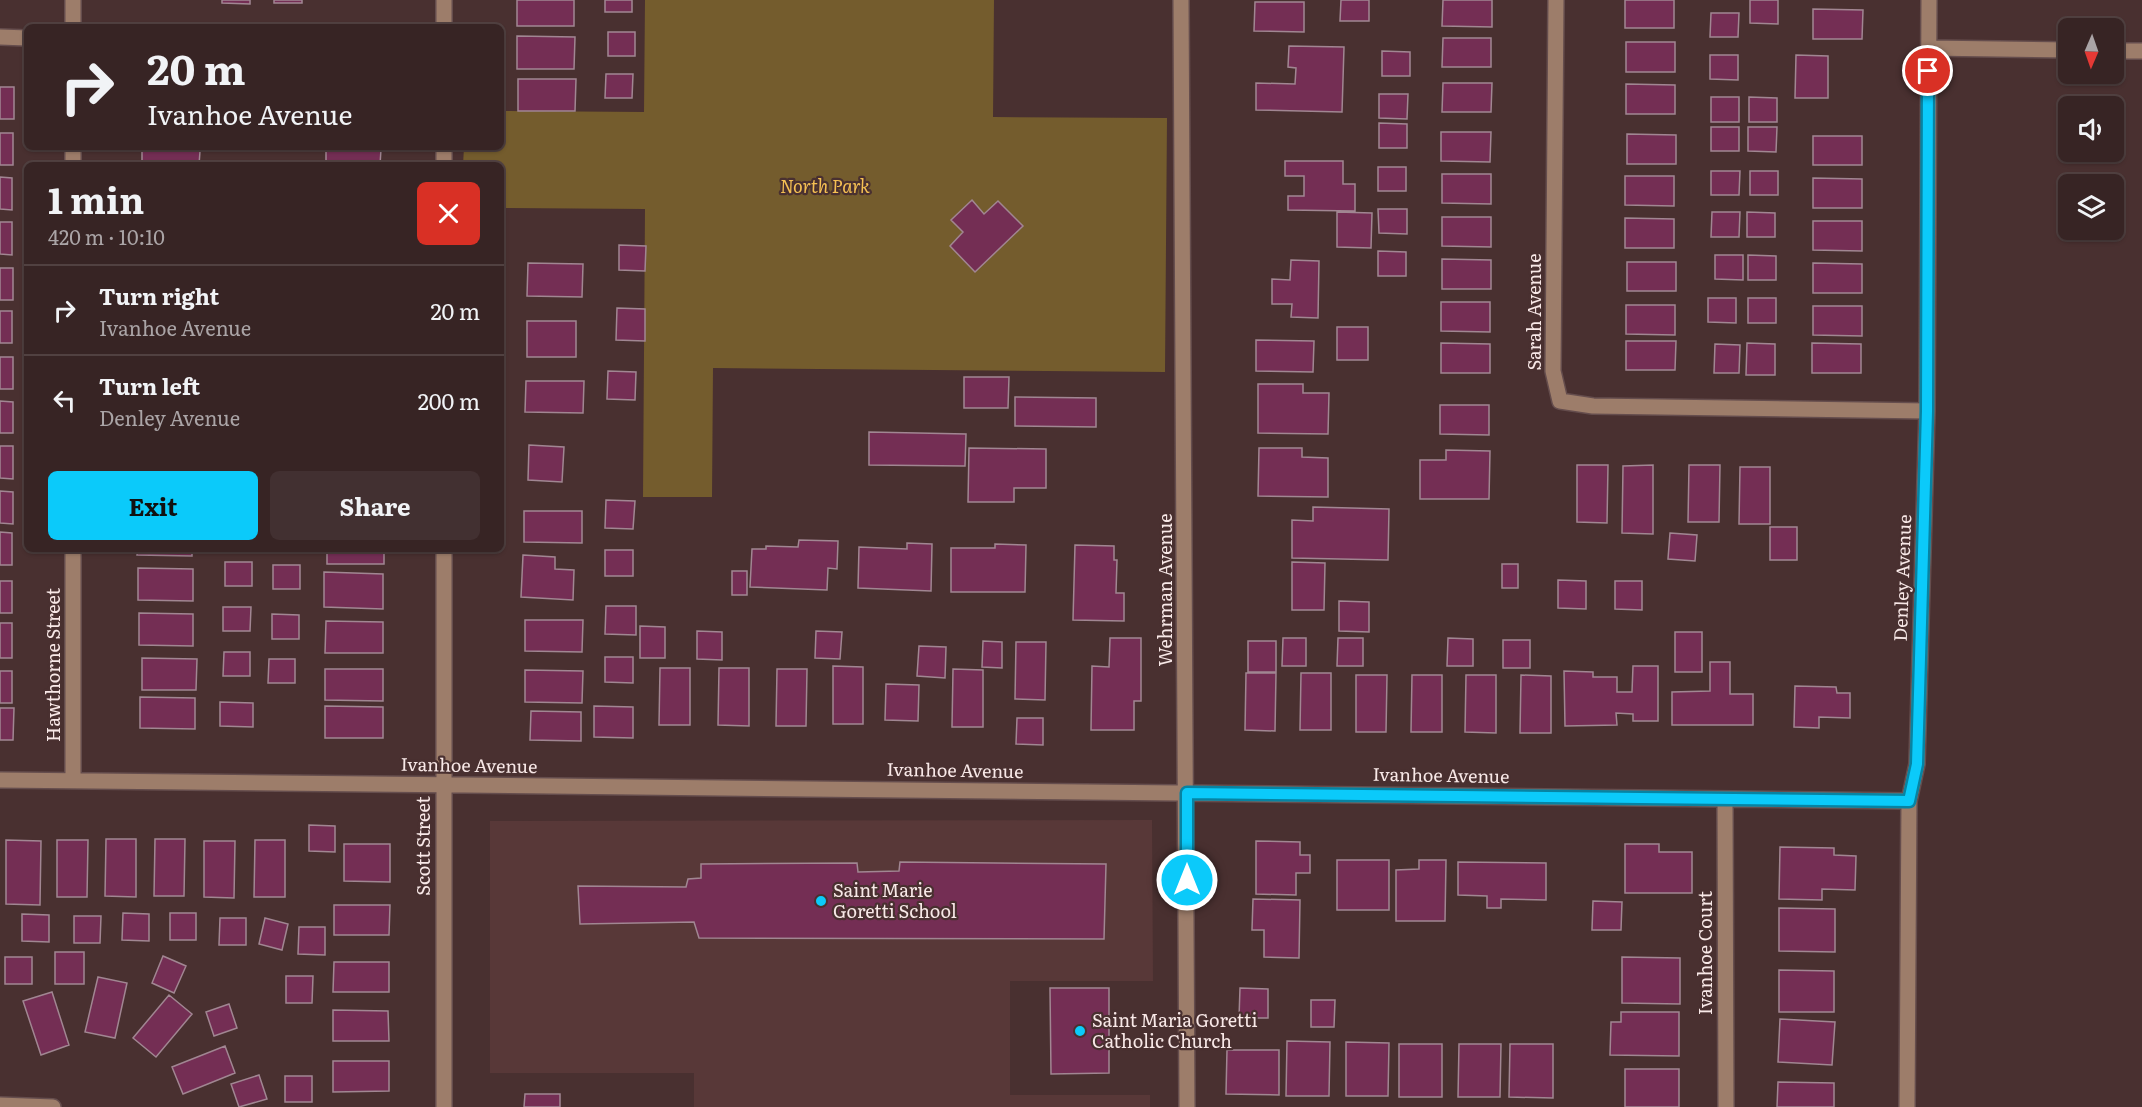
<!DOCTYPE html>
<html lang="en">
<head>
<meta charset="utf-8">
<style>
	:root { --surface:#372424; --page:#423031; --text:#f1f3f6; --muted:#aaa4a6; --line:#514141; --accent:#0bcafa }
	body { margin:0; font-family:Literata,serif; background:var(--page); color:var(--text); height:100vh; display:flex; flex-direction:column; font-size:22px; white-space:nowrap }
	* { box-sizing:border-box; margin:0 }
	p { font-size:20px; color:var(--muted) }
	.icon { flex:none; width:33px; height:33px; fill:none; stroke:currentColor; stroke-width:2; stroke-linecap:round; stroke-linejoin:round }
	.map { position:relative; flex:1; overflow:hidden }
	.side { position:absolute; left:24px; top:162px; width:480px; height:390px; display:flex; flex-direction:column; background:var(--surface); border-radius:9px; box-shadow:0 2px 4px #0004,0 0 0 2px var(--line) }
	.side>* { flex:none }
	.guide { position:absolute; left:24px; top:24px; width:480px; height:126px; border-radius:9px; box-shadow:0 2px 4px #0004,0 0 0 2px var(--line); background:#372424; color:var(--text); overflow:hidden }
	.needle { width:39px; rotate:182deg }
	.tools { position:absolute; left:2058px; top:18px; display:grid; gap:12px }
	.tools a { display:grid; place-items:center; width:66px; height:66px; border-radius:9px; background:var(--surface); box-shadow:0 2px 4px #0004,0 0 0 2px var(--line); font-size:30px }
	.pin { position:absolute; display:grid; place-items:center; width:51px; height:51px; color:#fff; margin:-26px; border:3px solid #fff; border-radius:50%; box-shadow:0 2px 6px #0007 }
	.me { position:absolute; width:66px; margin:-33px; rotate:0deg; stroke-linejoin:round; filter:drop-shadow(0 0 4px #0008) }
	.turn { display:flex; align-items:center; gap:21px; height:126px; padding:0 24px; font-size:27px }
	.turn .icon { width:78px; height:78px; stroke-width:2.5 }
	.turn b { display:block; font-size:42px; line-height:51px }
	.round { display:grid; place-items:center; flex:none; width:63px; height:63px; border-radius:9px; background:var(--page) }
	.summary { display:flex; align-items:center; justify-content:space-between; height:102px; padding:0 24px }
	h1 { font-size:36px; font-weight:700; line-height:45px }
	.cta { display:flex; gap:12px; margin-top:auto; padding:12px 24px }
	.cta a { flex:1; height:69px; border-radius:9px; background:var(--accent); color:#111; font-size:24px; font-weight:700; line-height:69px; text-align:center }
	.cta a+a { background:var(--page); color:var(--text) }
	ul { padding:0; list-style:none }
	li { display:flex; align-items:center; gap:18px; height:90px; padding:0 24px; border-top:2px solid var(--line) }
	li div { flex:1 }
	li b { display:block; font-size:22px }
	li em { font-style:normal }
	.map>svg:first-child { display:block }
</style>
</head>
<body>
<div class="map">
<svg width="2142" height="1107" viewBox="0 0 2142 1107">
	<rect width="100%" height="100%" fill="#493030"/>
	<!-- built -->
	<path fill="#583838" d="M1152,820L1153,981H1010V1095H1150V1107H694V1073H490V821Z"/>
	<!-- green -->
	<path fill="#745c2d" d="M645,0H994L993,117L1167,118L1165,372L713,368L712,497H643L645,209L501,208V165H463L464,147H501V111L644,112Z"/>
	<!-- building -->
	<path fill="#742e54" stroke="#a18692" stroke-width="1.5" d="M222,0H250V4L222,3Z
		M274,0H302V3H274Z
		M517,0H574V26H517Z
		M605,0H632V12H605Z
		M1341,0H1369V21H1340Z
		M1443,0H1492V27L1442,26Z
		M1625,0H1674V28H1625Z
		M1750,0H1778V24L1750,23Z
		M1255,2H1304V32L1254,31Z
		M1813,9L1863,10L1862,39H1813Z
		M1711,13H1739L1738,37H1710Z
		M608,32H635V56H608Z
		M517,36L575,37L574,69H517Z
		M1443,38H1491V67H1442Z
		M1626,42H1675V72H1626Z
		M1289,46L1344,47L1342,112L1256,110V83L1295,84L1296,68L1288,67Z
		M1382,51L1410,52V76H1382Z
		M1710,55H1738V80L1710,79Z
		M1796,55L1828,56V98H1795Z
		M606,74H633L632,98H605Z
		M518,79H576L575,111H518Z
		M1443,83H1492L1491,112H1442Z
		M1626,84L1675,85V114H1626Z
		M0,87H14V119H0Z
		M1379,94H1408L1407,119L1379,118Z
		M1711,97H1739V122H1711Z
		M1749,97L1777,98V122H1749Z
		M1379,123L1407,124V148H1379Z
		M1711,127H1739V151H1711Z
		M1748,127H1777L1776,152L1748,151Z
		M1441,132H1491L1490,162L1441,161Z
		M0,133H13V165H0Z
		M1627,134L1676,135V164H1627Z
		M1813,136H1862V165H1813Z
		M326,148L381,149L380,165H326Z
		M142,151H200L199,165H142Z
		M1285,161H1343V184H1355V211L1288,210V196H1304V176H1285Z
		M1378,167H1406V191H1378Z
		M1711,171H1740L1739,195H1711Z
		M1750,171H1778V195H1750Z
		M1442,174H1491V204L1442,203Z
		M1625,176H1674V206L1625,205Z
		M0,177L12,178V210L0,209Z
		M1813,178L1862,179V208H1813Z
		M972,200L984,214L998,201L1023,226L975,272L950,246L963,232L951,220Z
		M1378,209H1407V234L1379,233Z
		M1337,212L1372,213L1371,248L1337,247Z
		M1712,212H1740L1739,237H1711Z
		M1747,212L1775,213V237H1747Z
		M1442,217H1491V247L1442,246Z
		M1625,218L1674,219V248H1625Z
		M1813,221H1862V251L1813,250Z
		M0,222H12V255L0,254Z
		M619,245L646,246L645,271L619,270Z
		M1378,251L1406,252V276H1378Z
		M1715,255H1743V280L1715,279Z
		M1748,255L1776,256V280H1748Z
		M1442,259L1491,260V289H1442Z
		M1291,260L1319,261L1318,318L1291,317L1292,304H1272V279L1290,280Z
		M1627,262H1676V291H1627Z
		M528,263L583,264L582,297L527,296Z
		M1813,263L1862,264V293H1813Z
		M0,268H13V300H0Z
		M1708,298H1736V323L1708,322Z
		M1748,298H1776V323H1748Z
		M1441,302H1490V332L1441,331Z
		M1626,305H1675V335L1626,334Z
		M1813,306H1862V336L1813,335Z
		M617,308L645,309V341L616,340Z
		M0,311H12V343H0Z
		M527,321H576V357H527Z
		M1337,327H1368V360H1337Z
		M1256,340L1314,341L1313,372L1256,371Z
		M1626,341H1676L1675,370H1626Z
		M1441,343L1490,344V373H1441Z
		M1747,343L1775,344V375H1746Z
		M1812,343L1861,344V373H1812Z
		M1715,344L1740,345L1739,373H1714Z
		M0,357H13V389H0Z
		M608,371L636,372L635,400L607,399Z
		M964,377H1009L1008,408H964Z
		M526,381H584L583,413L525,412Z
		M1258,384H1303V393H1329L1328,434L1258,433Z
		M1015,397L1096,398V427L1015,426Z
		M0,401L13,402V433H0Z
		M1440,405H1489V435L1440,434Z
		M869,432L966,434L965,466L869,465Z
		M529,445L564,447L562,482L528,480Z
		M0,446H13V479L0,478Z
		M969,448L1046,449V488H1014V502H968Z
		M1259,448H1302V457L1328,458V497L1258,496Z
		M1446,450L1490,451L1489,499H1420V460H1446Z
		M1577,465H1608L1607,523L1577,522Z
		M1653,465V534L1622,533L1623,466Z
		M1689,465H1720L1719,522H1688Z
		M1740,467H1770V524H1739Z
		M0,491L13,492V524L0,523Z
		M606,500L635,501L633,529L605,528Z
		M1313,507L1389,509L1388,560L1292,558V520L1313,521Z
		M524,511H582V543L524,542Z
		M1770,527H1797V560H1770Z
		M0,532L12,533V565H0Z
		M1670,533L1697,535L1695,561L1668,559Z
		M799,540L838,541L837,569L828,568L827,590L750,587L752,549H766V546L798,547Z
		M907,543L932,544L931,591L858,588L859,547L907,549Z
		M995,544L1026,545L1025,592H951V548H995Z
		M1075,545L1114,546V560H1117L1116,593H1124V621L1073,620Z
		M138,549H192V556L137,555Z
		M327,549H384V564H327Z
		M605,550H633V576H605Z
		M523,555L555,557V569L574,570L573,600L521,597Z
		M225,562H252V586H225Z
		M1292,562L1325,563L1324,610H1292Z
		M1502,564H1518V588H1502Z
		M273,565H300V589H273Z
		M138,568L193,569V601L138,600Z
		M732,571H747V595H732Z
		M324,572L383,574V609L324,607Z
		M1558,580L1586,581V609L1558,608Z
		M0,581H12V613H0Z
		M1615,581H1642V610L1615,609Z
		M1339,601L1369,602V632L1339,631Z
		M606,606H636V635L605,634Z
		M223,607H251L250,631H223Z
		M139,613L193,614V646L139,645Z
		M272,614L299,615V639H272Z
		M525,620H583L582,652L525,651Z
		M326,621L383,622V653H325Z
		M0,623H12V658H0Z
		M640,626L665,627V658H640Z
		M697,631L722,632V660L697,659Z
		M816,631L842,632L840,659L815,658Z
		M1675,632H1702V672H1675Z
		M1110,638H1141V701H1134V730H1091L1092,666L1109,667Z
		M1283,638H1306V666H1282Z
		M1338,638H1363V666H1337Z
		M1448,638L1473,639V666H1447Z
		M1503,640H1530V668H1503Z
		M983,641L1002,642V668L982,667Z
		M1248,641H1276V672H1248Z
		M1016,642H1046L1045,700L1015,699Z
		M919,646L946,647L945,678L917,676Z
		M224,652H250V676H223Z
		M605,657H633V683L605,682Z
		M142,658L197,659L196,690H142Z
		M269,659H295V683H268Z
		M1710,662H1730V694H1753V725H1672V692L1710,691Z
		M833,666L863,667V724H833Z
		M1633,666H1658V721H1633V714L1616,713L1617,725L1565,726L1564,671L1593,672V677H1617V692H1632Z
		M660,668H690V725H659Z
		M719,668H749V726L718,725Z
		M325,669H383V701L325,700Z
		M777,669H807L806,726H776Z
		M953,669L983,670V727H952Z
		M525,670L583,671L582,703L525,702Z
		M0,671H12V703H0Z
		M1246,673H1276L1275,731L1245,730Z
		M1301,673H1331V730H1300Z
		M1356,675H1387L1386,732H1356Z
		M1412,675H1442V732H1411Z
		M1466,675H1496V733L1465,732Z
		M1521,675L1551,676V733H1520Z
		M886,684L919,685L918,721L885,720Z
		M1795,686L1836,687L1837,693H1850V718L1819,717V728L1794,727Z
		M140,697L195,698V729L140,728Z
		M220,702L253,703V727L220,726Z
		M325,706L383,707V738H325Z
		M594,706L633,707V738L594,737Z
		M0,708H14L13,740H0Z
		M531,711L581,712V741L530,740Z
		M1017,718H1043V745L1016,744Z
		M309,825L335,826V852L309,851Z
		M106,839H136V897L105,896Z
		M155,839H185L184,896H154Z
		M6,840L41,841L40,905L6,904Z
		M57,840H88L87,897H57Z
		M255,840H285V897H254Z
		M204,841H235L234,898L204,897Z
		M1256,841L1300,842V855H1310V873H1296V895L1256,894Z
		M344,844H390V882L344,881Z
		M1625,844H1659V852H1692V893H1625Z
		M1780,847L1834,848V855L1856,856L1855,890L1822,889V900L1779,899Z
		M1337,860H1389V910H1337Z
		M1419,860H1446L1445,921H1396V870L1419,869Z
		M900,862L1106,864L1104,939L699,938L694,922L580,924L578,886L686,887L688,879L701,878V864L857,863L858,872L899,871Z
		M1458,862L1546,863V900L1501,899V908H1487V896L1458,895Z
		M1253,899L1300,900L1299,958L1264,957V930H1252Z
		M1593,901L1622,902L1621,930H1592Z
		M334,905H390L389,935H334Z
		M1779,908L1835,909V952L1779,951Z
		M123,913L149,914V941L122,940Z
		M170,913H196V940H170Z
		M22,914L49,915V942L22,941Z
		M74,916H101L100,943H74Z
		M220,918H246V945H219Z
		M265,918L288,924L282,950L259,944Z
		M299,927H325V955L298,954Z
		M55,952H84V984H55Z
		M163,956L186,966L174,993L152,983Z
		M5,957H32V984H5Z
		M1622,957L1680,958V1004L1622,1003Z
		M334,962H389V992H333Z
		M1779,970L1834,971V1012H1779Z
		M286,976H313L312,1003H286Z
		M98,977L127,983L115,1038L85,1032Z
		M1050,988H1109V1073L1051,1074Z
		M1240,988L1268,989V1018H1239Z
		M52,992L69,1045L41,1055L23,1001Z
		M169,995L192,1014L156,1057L133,1038Z
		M1311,1000H1335L1334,1027H1311Z
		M229,1004L237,1028L214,1036L206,1012Z
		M333,1010L388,1011L389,1041H333Z
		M1621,1012H1679V1056L1610,1055L1611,1022H1621Z
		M1780,1019L1835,1022L1832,1065L1778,1062Z
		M1287,1041L1330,1042L1329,1096H1286Z
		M1346,1042L1389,1043L1388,1096H1346Z
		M1399,1044H1442V1097H1399Z
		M1459,1044H1501L1500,1097H1458Z
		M1510,1044H1553V1098L1509,1097Z
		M225,1046L235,1073L183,1094L172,1067Z
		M1227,1050H1279V1095L1226,1094Z
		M333,1061H389V1091L333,1092Z
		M1625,1069H1679V1107H1625Z
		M259,1075L267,1099L239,1107L231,1084Z
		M285,1076H312V1102H285Z
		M1778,1082L1834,1083V1107H1777Z
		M525,1094H560V1107H524Z"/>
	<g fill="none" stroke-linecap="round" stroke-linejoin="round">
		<!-- minor casing -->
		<g stroke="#654d4d" stroke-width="18">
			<path id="minor" d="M73,0V27
				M444,0V27
				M1181,0L1187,1107
				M1556,0L1553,371L1560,401L1593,406L1927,411
				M0,37L27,38
				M1928,48L2068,50
				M2114,51H2142
				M73,165V147
				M444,165V147
				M73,549V781
				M0,780L1909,801
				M1725,799L1726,1107
				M0,1105L53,1107
				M444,1107V549
				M1907,1107L1909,801L1917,764L1927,411L1929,0"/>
		</g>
		<!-- minor -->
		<use href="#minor" stroke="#9d7d6a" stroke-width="15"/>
	</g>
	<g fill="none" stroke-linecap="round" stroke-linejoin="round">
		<!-- route casing -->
		<g stroke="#0783a2" stroke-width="15">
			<path id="route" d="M1187,880V793L1909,801L1917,764L1927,411L1928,71"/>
		</g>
		<!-- route -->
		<use href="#route" stroke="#0bcafa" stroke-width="10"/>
	</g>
	<!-- markers -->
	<g fill="#0bcafa" stroke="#493030" stroke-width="2">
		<circle cx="821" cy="901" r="6"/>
		<circle cx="1080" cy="1031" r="6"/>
	</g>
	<g text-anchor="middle" stroke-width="4.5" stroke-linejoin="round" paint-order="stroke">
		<!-- park labels -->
		<g font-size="18" font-style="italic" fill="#f6c153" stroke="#493030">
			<text x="825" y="193">North Park</text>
		</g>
		<!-- street labels -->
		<g font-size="18" fill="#f8e8e7" stroke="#493030">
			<text transform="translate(1535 312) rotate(-90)" y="6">Sarah Avenue</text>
			<text transform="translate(1903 578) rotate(-88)" y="6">Denley Avenue</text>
			<text transform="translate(1166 590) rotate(-90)" y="6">Wehrman Avenue</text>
			<text transform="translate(54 665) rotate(-90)" y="6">Hawthorne Street</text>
			<text transform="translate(469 766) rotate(1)" y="6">Ivanhoe Avenue</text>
			<text transform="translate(955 771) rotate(1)" y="6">Ivanhoe Avenue</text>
			<text transform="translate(1441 776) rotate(1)" y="6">Ivanhoe Avenue</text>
			<text transform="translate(424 846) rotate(-90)" y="6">Scott Street</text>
			<text transform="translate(1706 953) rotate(-90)" y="6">Ivanhoe Court</text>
		</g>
		<!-- poi labels -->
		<g font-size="18" fill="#f8e8e7" stroke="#493030" text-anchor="start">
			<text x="833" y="897">Saint Marie<tspan x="833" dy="21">Goretti School</tspan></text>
			<text x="1092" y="1027">Saint Maria Goretti<tspan x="1092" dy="21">Catholic Church</tspan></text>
		</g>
	</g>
</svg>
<div class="tools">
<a><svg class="needle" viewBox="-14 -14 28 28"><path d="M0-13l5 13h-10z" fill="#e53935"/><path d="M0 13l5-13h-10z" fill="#aaa4a6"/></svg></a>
<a><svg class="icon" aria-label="sound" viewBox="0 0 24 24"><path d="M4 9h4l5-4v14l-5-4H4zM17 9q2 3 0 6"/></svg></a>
<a><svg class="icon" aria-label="layers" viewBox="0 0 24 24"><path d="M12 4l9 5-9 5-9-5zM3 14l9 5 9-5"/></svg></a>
</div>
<div class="pin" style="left:1928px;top:71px;background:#d93025"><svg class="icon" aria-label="arrive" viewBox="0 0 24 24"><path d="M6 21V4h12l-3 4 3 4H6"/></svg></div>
<svg class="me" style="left:1187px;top:880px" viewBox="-20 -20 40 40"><circle r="17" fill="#0bcafa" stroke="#fff" stroke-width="3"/><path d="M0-11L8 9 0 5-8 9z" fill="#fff"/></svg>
<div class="guide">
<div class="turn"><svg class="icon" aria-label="right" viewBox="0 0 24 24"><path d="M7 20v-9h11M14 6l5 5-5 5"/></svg><div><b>20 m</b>Ivanhoe Avenue</div></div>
</div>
<section class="side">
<div class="summary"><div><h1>1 min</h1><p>420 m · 10:10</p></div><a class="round" style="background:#d93025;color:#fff"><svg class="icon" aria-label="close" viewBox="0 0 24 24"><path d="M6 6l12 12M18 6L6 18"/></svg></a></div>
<ul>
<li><svg class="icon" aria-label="right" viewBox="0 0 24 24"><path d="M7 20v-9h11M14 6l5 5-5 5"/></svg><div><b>Turn right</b><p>Ivanhoe Avenue</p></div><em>20 m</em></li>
<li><svg class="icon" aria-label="left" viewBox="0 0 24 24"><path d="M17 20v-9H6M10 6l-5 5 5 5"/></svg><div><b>Turn left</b><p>Denley Avenue</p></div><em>200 m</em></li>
</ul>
<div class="cta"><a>Exit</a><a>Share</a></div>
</section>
</div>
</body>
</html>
